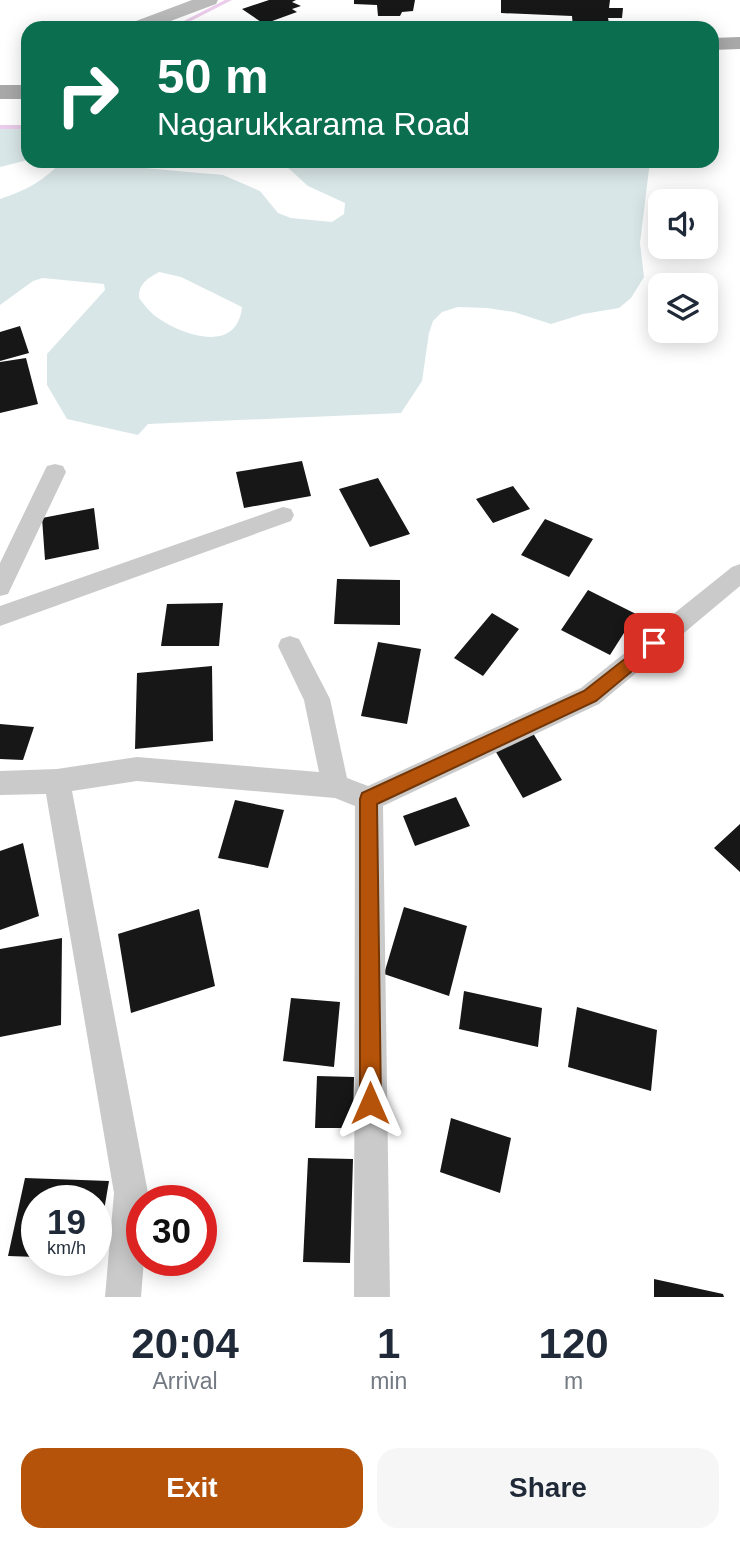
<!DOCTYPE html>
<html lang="en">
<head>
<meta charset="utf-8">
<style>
	:root { --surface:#fff; --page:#f6f6f7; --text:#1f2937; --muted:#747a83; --accent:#b45309 }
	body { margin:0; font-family:Arial,sans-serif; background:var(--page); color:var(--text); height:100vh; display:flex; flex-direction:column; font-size:26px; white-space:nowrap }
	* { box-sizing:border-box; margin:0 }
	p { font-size:23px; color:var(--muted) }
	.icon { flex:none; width:38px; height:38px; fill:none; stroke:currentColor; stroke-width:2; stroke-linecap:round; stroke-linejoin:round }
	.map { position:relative; height:1297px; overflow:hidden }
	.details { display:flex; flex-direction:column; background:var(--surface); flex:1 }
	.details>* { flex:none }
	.hud { position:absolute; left:21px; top:21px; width:698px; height:147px; border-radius:21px; box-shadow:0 4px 18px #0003; background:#0b6e4f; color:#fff; overflow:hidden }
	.tools { position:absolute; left:648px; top:189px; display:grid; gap:14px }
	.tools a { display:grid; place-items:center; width:70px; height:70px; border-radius:14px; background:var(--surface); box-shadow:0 4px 18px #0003; font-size:35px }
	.speed { position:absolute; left:21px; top:1185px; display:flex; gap:14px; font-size:35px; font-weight:700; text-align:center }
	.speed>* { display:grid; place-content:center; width:91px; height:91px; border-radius:50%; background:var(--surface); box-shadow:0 4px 18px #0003; line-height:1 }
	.speed small { font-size:18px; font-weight:400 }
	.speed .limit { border:10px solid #d22; background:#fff; color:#111 }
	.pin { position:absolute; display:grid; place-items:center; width:60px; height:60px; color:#fff; margin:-30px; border-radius:14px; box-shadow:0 4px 10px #0006 }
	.me { position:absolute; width:77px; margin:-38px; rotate:0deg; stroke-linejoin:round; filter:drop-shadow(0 0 5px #0008) }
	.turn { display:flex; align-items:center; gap:24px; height:147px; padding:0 21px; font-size:32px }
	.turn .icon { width:91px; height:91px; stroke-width:2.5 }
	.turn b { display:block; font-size:49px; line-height:60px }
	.eta { display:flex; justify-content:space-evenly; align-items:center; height:119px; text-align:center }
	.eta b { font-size:42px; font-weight:600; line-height:49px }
	.button { display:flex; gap:14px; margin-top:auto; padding:14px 21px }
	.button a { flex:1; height:80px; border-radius:21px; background:var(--accent); color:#fff; font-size:28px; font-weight:600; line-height:80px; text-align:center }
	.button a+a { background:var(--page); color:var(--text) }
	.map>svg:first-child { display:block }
</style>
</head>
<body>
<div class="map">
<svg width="740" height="1297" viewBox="0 0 740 1297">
	<rect width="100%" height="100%" fill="#fff"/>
	<!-- green -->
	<path fill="#d9e6e7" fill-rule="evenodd" d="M0,127H28V160L0,167Z
		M63,161H133L136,166L144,168L223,175L260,191L278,213L291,218L332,222L344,214L345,203L308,186L285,165L284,161H653L649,169L640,243L644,277L631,298L619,308L583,314L551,324L514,312L487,308L458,307L442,312L433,321L429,333L422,381L401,413L148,424L138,435L67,419L47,385V354L105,290L104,284L43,278L33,281L0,305V199C26,191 44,180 63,161ZM159,272L181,277L242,307C237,354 184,336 158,318C150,313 144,304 139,298C139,283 147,279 159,272Z"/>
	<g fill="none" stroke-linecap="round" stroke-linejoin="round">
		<!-- stream -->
		<path fill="#ebccea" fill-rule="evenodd" d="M225,0H232L177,28H170Z
			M0,125H28V129H0Z"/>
	</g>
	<!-- building -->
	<path fill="#171717" d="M269,0H296L292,2L301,6L292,9L297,12L264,24L242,9Z
		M354,0H415L413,11L402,12L400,16H378L377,5L354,4Z
		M501,0H610L609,8H623L622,18H608L610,28H573L572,16L501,13Z
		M20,326L29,353L0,361V332Z
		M26,358L38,404L0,413V362Z
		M302,461L311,496L244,508L236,472Z
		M378,478L410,534L370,547L339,489Z
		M513,486L530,509L493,523L476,499Z
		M94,508L99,549L45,560L42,518Z
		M545,519L593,539L569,577L521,555Z
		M337,579L400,580V625L334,624Z
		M588,590L636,614L610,655L561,630Z
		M223,603L219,646H161L167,604Z
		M492,613L519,629L483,676L454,658Z
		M378,642L421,649L407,724L361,716Z
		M212,666L213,741L135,749L137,673Z
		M0,724L34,727L23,760L0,759Z
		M531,730L562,780L523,798L493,747Z
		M456,797L470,826L415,846L403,816Z
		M235,800L284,810L268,868L218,858Z
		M740,824V872L714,848Z
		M23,843L39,916L0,930V851Z
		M404,907L467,926L449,996L384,974Z
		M199,909L215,986L131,1013L118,934Z
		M62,938L61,1025L0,1037V949Z
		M464,991L542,1008L538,1047L459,1029Z
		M291,998L340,1002L334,1067L283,1061Z
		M577,1007L657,1030L651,1091L568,1067Z
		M317,1076L354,1077L353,1128H315Z
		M451,1118L511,1138L500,1193L440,1172Z
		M308,1158L353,1159L350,1263L303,1262Z
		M25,1178L109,1181L98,1246L96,1200H37V1257L8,1256Z
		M654,1279L723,1294L724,1297H654Z"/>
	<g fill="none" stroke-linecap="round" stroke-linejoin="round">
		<!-- street -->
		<path fill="#cacaca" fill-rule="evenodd" d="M55,464L63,466L66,472L8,594L0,596V563L44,472L47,466Z
			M283,507L291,509L294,515L291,521L0,626V606Z
			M740,564V586L599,704L383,806L390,1297H354L355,806L335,798L137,781L72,791L148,1193V1200H142L144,1260L141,1297H105L114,1193L46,794L0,795V771L57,769L137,757L319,772L304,700L278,646L281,639L290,636L299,639L330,699L347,778L368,786L581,688L732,567Z"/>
		<!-- secondary -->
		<path fill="#bababa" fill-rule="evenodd" d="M192,0H218L216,4L152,28H125L128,24Z"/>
		<!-- primary -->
		<path fill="#a8a8a8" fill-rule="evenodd" d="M740,37V49L712,50V38Z
			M0,85H28V99H0Z"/>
	</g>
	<!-- route -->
	<path fill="#b45309" stroke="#753606" stroke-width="2" d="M654,636L660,638L662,643L660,648L596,701L377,804L381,1103L378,1111L370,1114L363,1111L360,1103V799L362,793L584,691Z"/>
</svg>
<div class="tools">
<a><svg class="icon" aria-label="sound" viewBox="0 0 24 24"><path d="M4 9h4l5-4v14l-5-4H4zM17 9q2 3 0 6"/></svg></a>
<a><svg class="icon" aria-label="layers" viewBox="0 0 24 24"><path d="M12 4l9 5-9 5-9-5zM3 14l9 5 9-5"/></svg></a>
</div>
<div class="speed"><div>19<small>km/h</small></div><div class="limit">30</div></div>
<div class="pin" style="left:654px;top:643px;background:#d93025"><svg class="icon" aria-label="arrive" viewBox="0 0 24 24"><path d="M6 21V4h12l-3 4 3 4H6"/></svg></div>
<svg class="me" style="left:370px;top:1103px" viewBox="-20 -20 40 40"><path d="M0-17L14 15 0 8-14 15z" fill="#b45309" stroke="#fff" stroke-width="4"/></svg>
<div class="hud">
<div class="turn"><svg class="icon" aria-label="right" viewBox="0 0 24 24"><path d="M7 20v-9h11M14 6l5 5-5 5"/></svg><div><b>50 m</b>Nagarukkarama Road</div></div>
</div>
</div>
<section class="details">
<div class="eta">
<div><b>20:04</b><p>Arrival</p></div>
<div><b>1</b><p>min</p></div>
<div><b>120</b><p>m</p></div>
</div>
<div class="button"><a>Exit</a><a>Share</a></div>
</section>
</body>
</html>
